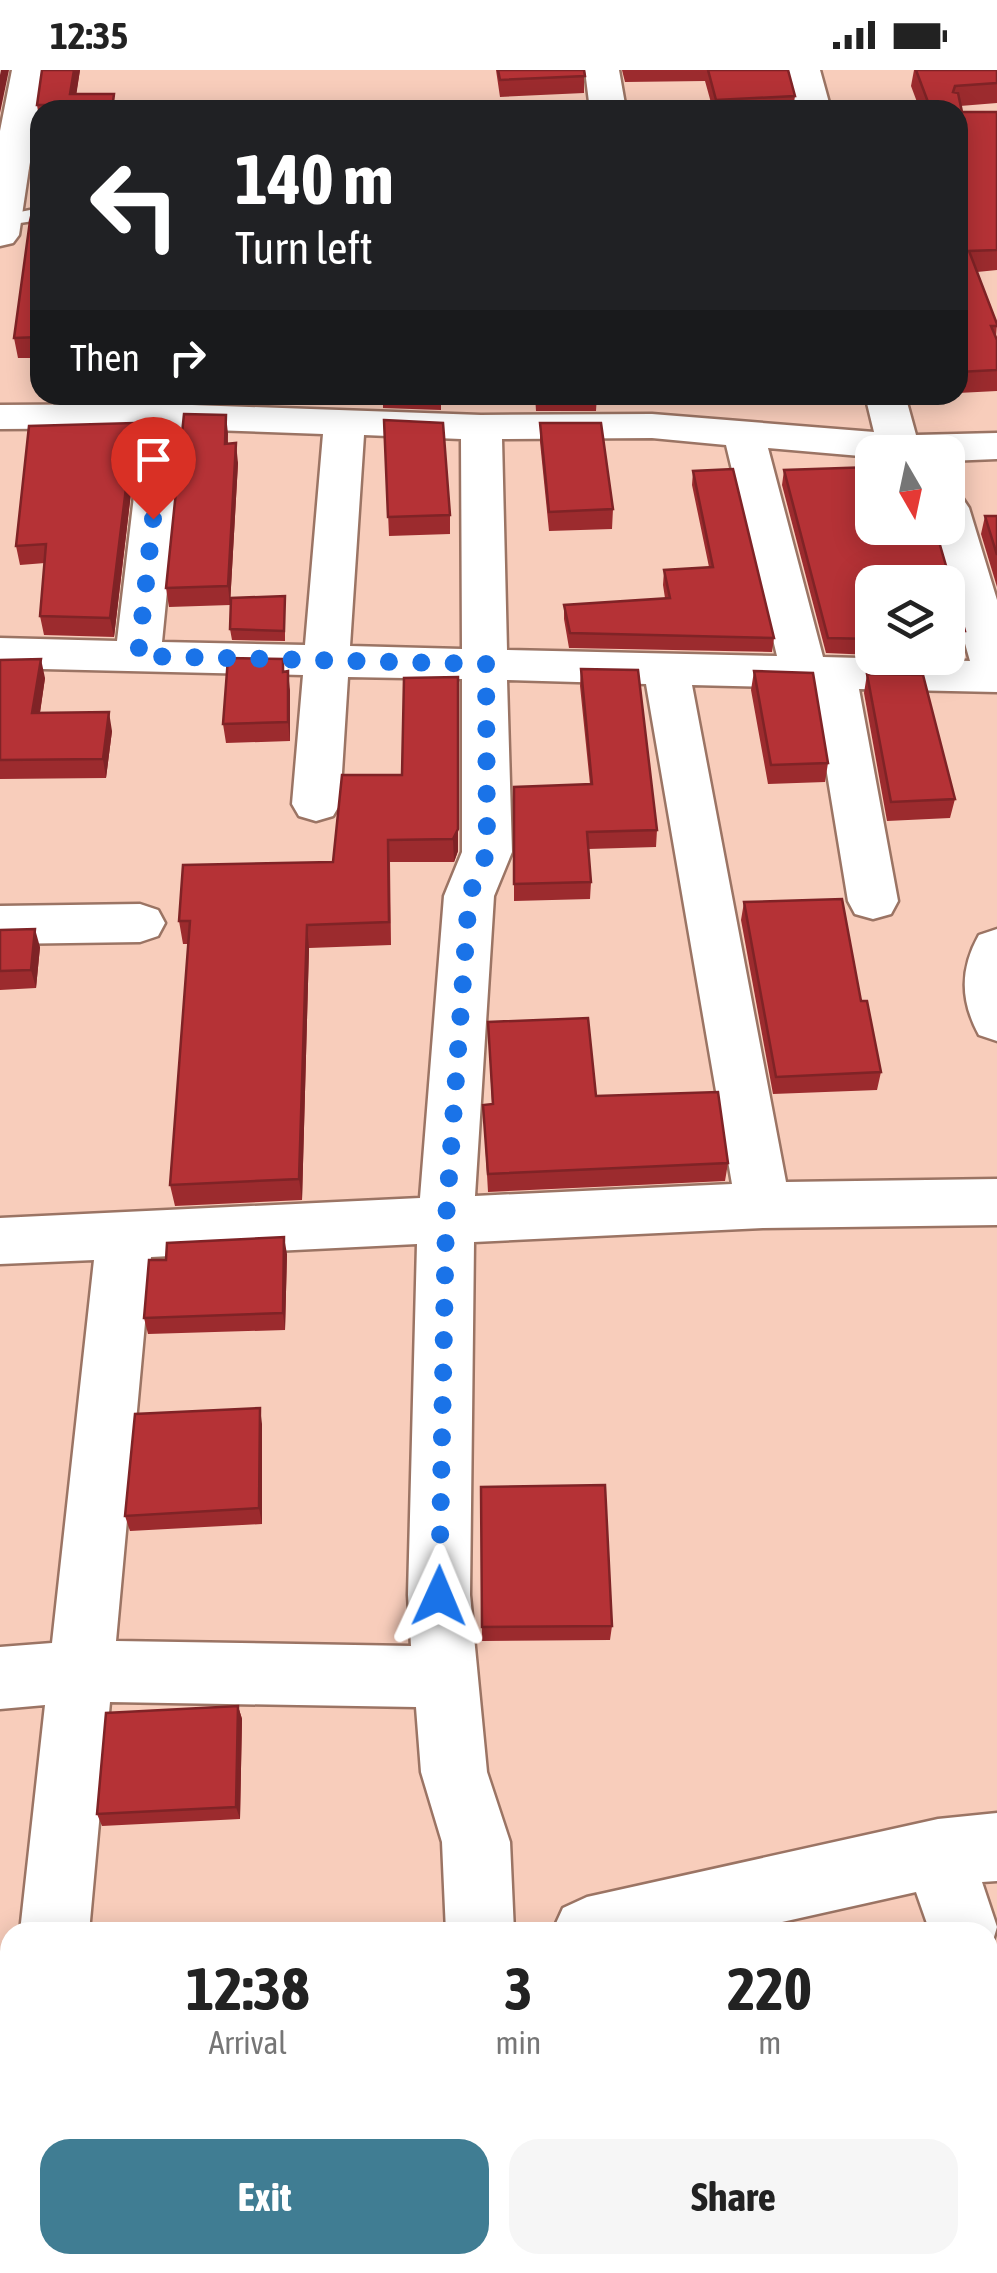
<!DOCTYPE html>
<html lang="en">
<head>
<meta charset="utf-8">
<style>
	:root { --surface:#fff; --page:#f6f6f6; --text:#222; --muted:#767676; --accent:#407d93 }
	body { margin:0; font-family:"Asap Condensed",sans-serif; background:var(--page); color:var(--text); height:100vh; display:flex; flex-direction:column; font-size:38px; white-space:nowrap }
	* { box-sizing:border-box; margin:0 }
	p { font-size:32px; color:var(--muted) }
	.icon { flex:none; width:55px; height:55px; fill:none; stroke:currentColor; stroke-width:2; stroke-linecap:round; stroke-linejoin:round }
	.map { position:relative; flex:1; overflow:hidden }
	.drawer { position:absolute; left:0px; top:1852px; width:998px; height:352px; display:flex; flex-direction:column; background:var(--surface); border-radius:30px 30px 0 0; box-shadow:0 5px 25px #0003 }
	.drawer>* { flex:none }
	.top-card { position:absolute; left:30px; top:30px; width:938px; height:305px; border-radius:30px; box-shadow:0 5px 25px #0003; background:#202124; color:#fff; overflow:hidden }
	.needle { width:65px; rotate:171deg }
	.buttons { position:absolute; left:855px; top:365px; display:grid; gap:20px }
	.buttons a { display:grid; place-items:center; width:110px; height:110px; border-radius:20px; background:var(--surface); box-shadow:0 5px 25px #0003; font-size:50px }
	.pin { position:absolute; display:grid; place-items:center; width:85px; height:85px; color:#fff; margin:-102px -42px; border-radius:50% 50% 50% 0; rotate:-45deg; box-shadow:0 0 10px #0007 }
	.pin .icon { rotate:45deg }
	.me { position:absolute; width:110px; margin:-55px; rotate:1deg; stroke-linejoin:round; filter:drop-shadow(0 0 8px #0008) }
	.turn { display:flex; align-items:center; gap:35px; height:210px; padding:0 40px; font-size:45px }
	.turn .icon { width:130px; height:130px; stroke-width:2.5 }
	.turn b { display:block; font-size:70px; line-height:85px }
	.then { display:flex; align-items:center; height:95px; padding:0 40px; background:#0003; gap:20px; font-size:38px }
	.eta { display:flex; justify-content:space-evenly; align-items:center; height:170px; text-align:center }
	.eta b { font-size:60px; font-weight:700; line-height:70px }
	.cta { display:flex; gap:20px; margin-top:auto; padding:20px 40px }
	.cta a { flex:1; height:115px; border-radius:30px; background:var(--accent); color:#fff; font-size:40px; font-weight:700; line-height:115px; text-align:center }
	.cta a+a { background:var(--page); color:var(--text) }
	.status { display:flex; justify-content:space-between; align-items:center; height:70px; padding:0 50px; background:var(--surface); direction:ltr }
	.status svg { height:28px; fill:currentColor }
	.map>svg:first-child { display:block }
</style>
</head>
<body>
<div class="status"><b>12:35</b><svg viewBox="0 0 49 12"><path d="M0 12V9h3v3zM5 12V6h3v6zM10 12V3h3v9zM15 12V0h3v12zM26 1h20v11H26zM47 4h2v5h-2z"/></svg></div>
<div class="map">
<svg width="997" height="2203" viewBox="0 0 997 2203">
	<rect width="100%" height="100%" fill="#f8cdbb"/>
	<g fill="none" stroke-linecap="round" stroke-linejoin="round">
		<!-- lane casing -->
		<g stroke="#9b7464" stroke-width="5">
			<path id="lane" d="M40,138V150L0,156V146Z"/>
		</g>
		<!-- street casing -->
		<g stroke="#9b7464" stroke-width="5">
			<path id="street" d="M12,0H46L29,98L24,106H0V61Z
				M585,0H619L626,40H590Z
				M786,0H820L831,40H795Z
				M865,325H905L916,365L997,363V389L948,391V382H872V387L768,378L823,587L970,591L932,458H948V425L963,429L969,438L997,530V622L859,619L898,831L891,844L873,849L855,844L848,831L813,618L692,615L786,1112L997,1109V1155L763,1158L474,1172L470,1525L487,1702L510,1772L514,1862H446L442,1772L421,1702L416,1637L110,1632L89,1862H20L45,1635L0,1639V1577L52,1573L94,1190L0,1194V1148L420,1128L444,826L462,782V609L348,607L340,734L333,746L316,751L299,746L292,734L303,605L0,598V568L117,571L142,358L0,359V335L164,334L481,345L652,344L874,362ZM183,359L323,364L305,575L162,572ZM364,365L461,369L462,579L350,576ZM652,368L726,375L777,586L507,580L502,369ZM507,610L646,614L732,1114L475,1126L494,826L512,782ZM417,1174L408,1525L411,1576L116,1571L151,1187Z
				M140,834L158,840L165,853L158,866L140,872L0,874V836Z
				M997,859V971L979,965C960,930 960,899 979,865Z
				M997,1743V1811L982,1812L997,1857L988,1887V1862H930L916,1822L737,1862H552L563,1838L587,1827L938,1749Z
				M988,1901L997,1904V2002L988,1998Z
				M10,1966V2038L0,2040V1968Z
				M599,2195H675L677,2203H601Z"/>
		</g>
		<!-- secondary casing -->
		<g stroke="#9b7464" stroke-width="5">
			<path id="secondary" d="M0,86L24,90L29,98L19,165L13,173L0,176Z"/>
		</g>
		<!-- lane -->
		<use href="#lane" fill="#fff" fill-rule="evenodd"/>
		<!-- street -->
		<use href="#street" fill="#fff" fill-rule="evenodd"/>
		<!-- secondary -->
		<use href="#secondary" fill="#fff" fill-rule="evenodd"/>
	</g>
	<!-- wall -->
	<path fill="#9c2b2e" d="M42,0H80L76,24L116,40H40V54L37,35Z
		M496,0H584V23L500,27Z
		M622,0H788L795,26L793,40H713L705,11L625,12Z
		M914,0H997V33L960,36L962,42H997V200L977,202L997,254L996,267L997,270V321L958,323V40H920L911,16Z
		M40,130V288H18L14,268Z
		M186,325H230L229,333L186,331Z
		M383,325H441V340L383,338Z
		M535,325H597L596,341H536Z
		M226,345L228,373L238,393L230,535L169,537L166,518Z
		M384,350L450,445V464L389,466Z
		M134,353L137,372L114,567L44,565L40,546L45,493L20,495L16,476Z
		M540,353L613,439L612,459L549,461L540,372Z
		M872,397V458H935L965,561L962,576L948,577V512H872V585L826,583L782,415L784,400Z
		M693,401L774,568L772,582L569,578L564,549V535L665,528L663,515L664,500L709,497L692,415Z
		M985,446H997V517L981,464Z
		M285,526V571L232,570L230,559Z
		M283,589L284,602L290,621V671L226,673L223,654Z
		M0,590L45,608L40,643L112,661L106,708L0,709Z
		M581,599L657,760L656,777L588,779L591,812L590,829L514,831V717L590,714L580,616Z
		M754,601L828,693L825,712L768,714L751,620Z
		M867,604L955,729L950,748L887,751L864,623Z
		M404,608L458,781L454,792H390L391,875L309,878L302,1130L175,1136L170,1115L188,874H183L179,851L333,792L402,705Z
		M744,832L861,931L881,1002L877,1020L773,1024L741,850Z
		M0,860L40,877L36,918L0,920Z
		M488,952L596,1026L728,1093L725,1111L488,1122L483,1035L492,1034Z
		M287,1184L285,1260L148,1264L144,1248L166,1190Z
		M262,1354V1454L130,1461L125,1446Z
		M481,1417L612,1556L610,1570L482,1571Z
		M238,1636L242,1649L240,1749L102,1756L97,1744Z"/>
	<!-- shaded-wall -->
	<path fill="#7f2326" d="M1,0H9L0,43V5Z
		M74,0H80L74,40L70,24Z
		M226,345L228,364L227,393L225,374Z
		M134,353L137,372L114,567L110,548Z
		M236,373L238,393L230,535L228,516Z
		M41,589L45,608L37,662L32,643Z
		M288,601L290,621V671L288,652Z
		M458,607V781L454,792L453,769Z
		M109,642L112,661L106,708L103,689Z
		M307,855L309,878L302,1130L299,1109Z
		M35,859L40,877L36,918L31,900Z
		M284,1167L287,1184L285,1260L283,1243Z
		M260,1338L262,1354V1454L259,1438Z
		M238,1636L242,1649L240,1749L236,1737Z"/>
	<!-- building -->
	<path fill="#b53236" stroke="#7f2326" stroke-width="2.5" d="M42,0H74L70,24H114L112,40H48L49,35H37Z
		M498,0H584L585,6L500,10Z
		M708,0H788L795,26L716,30Z
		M916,0H997V13L955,16L953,22L958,23L962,42H997V180L969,181L997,254V256H991L997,270V300L958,302V40H931Z
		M40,95V129L37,115Z
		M40,130V267L14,268L30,151L34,134Z
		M184,344L226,345L225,374L236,373L228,516L166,518Z
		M384,350L443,353L450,445L388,447Z
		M134,353L110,548L40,546L46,474L16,476L29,356Z
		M540,353H601L613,439L549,442Z
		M872,397V458H935L965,561L948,562V512H872V569L828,568L784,400Z
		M733,399L774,568L570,563L564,535L670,528L664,500L713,497L693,401Z
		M985,446H997V485Z
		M285,526L284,561L230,559L231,528Z
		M228,588L283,589V602L288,601V652L223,654Z
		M41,589L32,643L109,642L103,689L0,690V590Z
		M581,599L638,600L657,760L587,762L591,812L514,814V717L592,714Z
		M754,601L813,603L828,693L771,695Z
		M867,604L923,605L955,729L891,732Z
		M458,607V759L453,769L388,770L389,852L307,855L299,1109L170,1115L190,851H179L183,795L333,792L342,705H402L404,608Z
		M842,829L861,931H867L881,1002L776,1007L744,832Z
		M35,859L31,900L0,901V860Z
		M588,948L596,1026L718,1022L728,1093L488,1104L483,1035L493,1034L488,952Z
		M284,1167L283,1243L144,1248L149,1190H166L167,1173Z
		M260,1338L259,1438L125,1446L135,1344Z
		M605,1415L612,1556L482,1557L481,1417Z
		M238,1636L236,1737L97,1744L106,1643Z"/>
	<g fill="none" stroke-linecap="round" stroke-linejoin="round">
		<!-- route -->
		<path stroke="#1a73e8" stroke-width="18" stroke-dasharray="0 32.4" d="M153,449L138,586L486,594L487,782L469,826L446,1149L439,1526"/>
	</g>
</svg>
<div class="buttons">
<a><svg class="needle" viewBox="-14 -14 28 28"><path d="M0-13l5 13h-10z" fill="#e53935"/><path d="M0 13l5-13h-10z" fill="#767676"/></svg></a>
<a><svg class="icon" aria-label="layers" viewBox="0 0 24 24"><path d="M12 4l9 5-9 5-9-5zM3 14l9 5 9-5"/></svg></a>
</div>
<div class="pin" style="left:153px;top:449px;background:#d93025"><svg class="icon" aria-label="arrive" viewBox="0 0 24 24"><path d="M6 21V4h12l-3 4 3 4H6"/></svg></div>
<svg class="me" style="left:439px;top:1526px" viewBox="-20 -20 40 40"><path d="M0-17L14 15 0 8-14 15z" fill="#1a73e8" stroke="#fff" stroke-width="4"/></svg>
<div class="top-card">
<div class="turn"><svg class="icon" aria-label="left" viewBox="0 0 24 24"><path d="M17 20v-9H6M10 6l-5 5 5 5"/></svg><div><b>140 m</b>Turn left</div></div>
<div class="then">Then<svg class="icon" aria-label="right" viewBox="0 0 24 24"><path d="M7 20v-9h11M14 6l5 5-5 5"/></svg></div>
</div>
<section class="drawer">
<div class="eta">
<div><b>12:38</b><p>Arrival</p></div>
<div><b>3</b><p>min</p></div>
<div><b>220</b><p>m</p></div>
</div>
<div class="cta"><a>Exit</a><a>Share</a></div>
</section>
</div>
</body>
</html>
